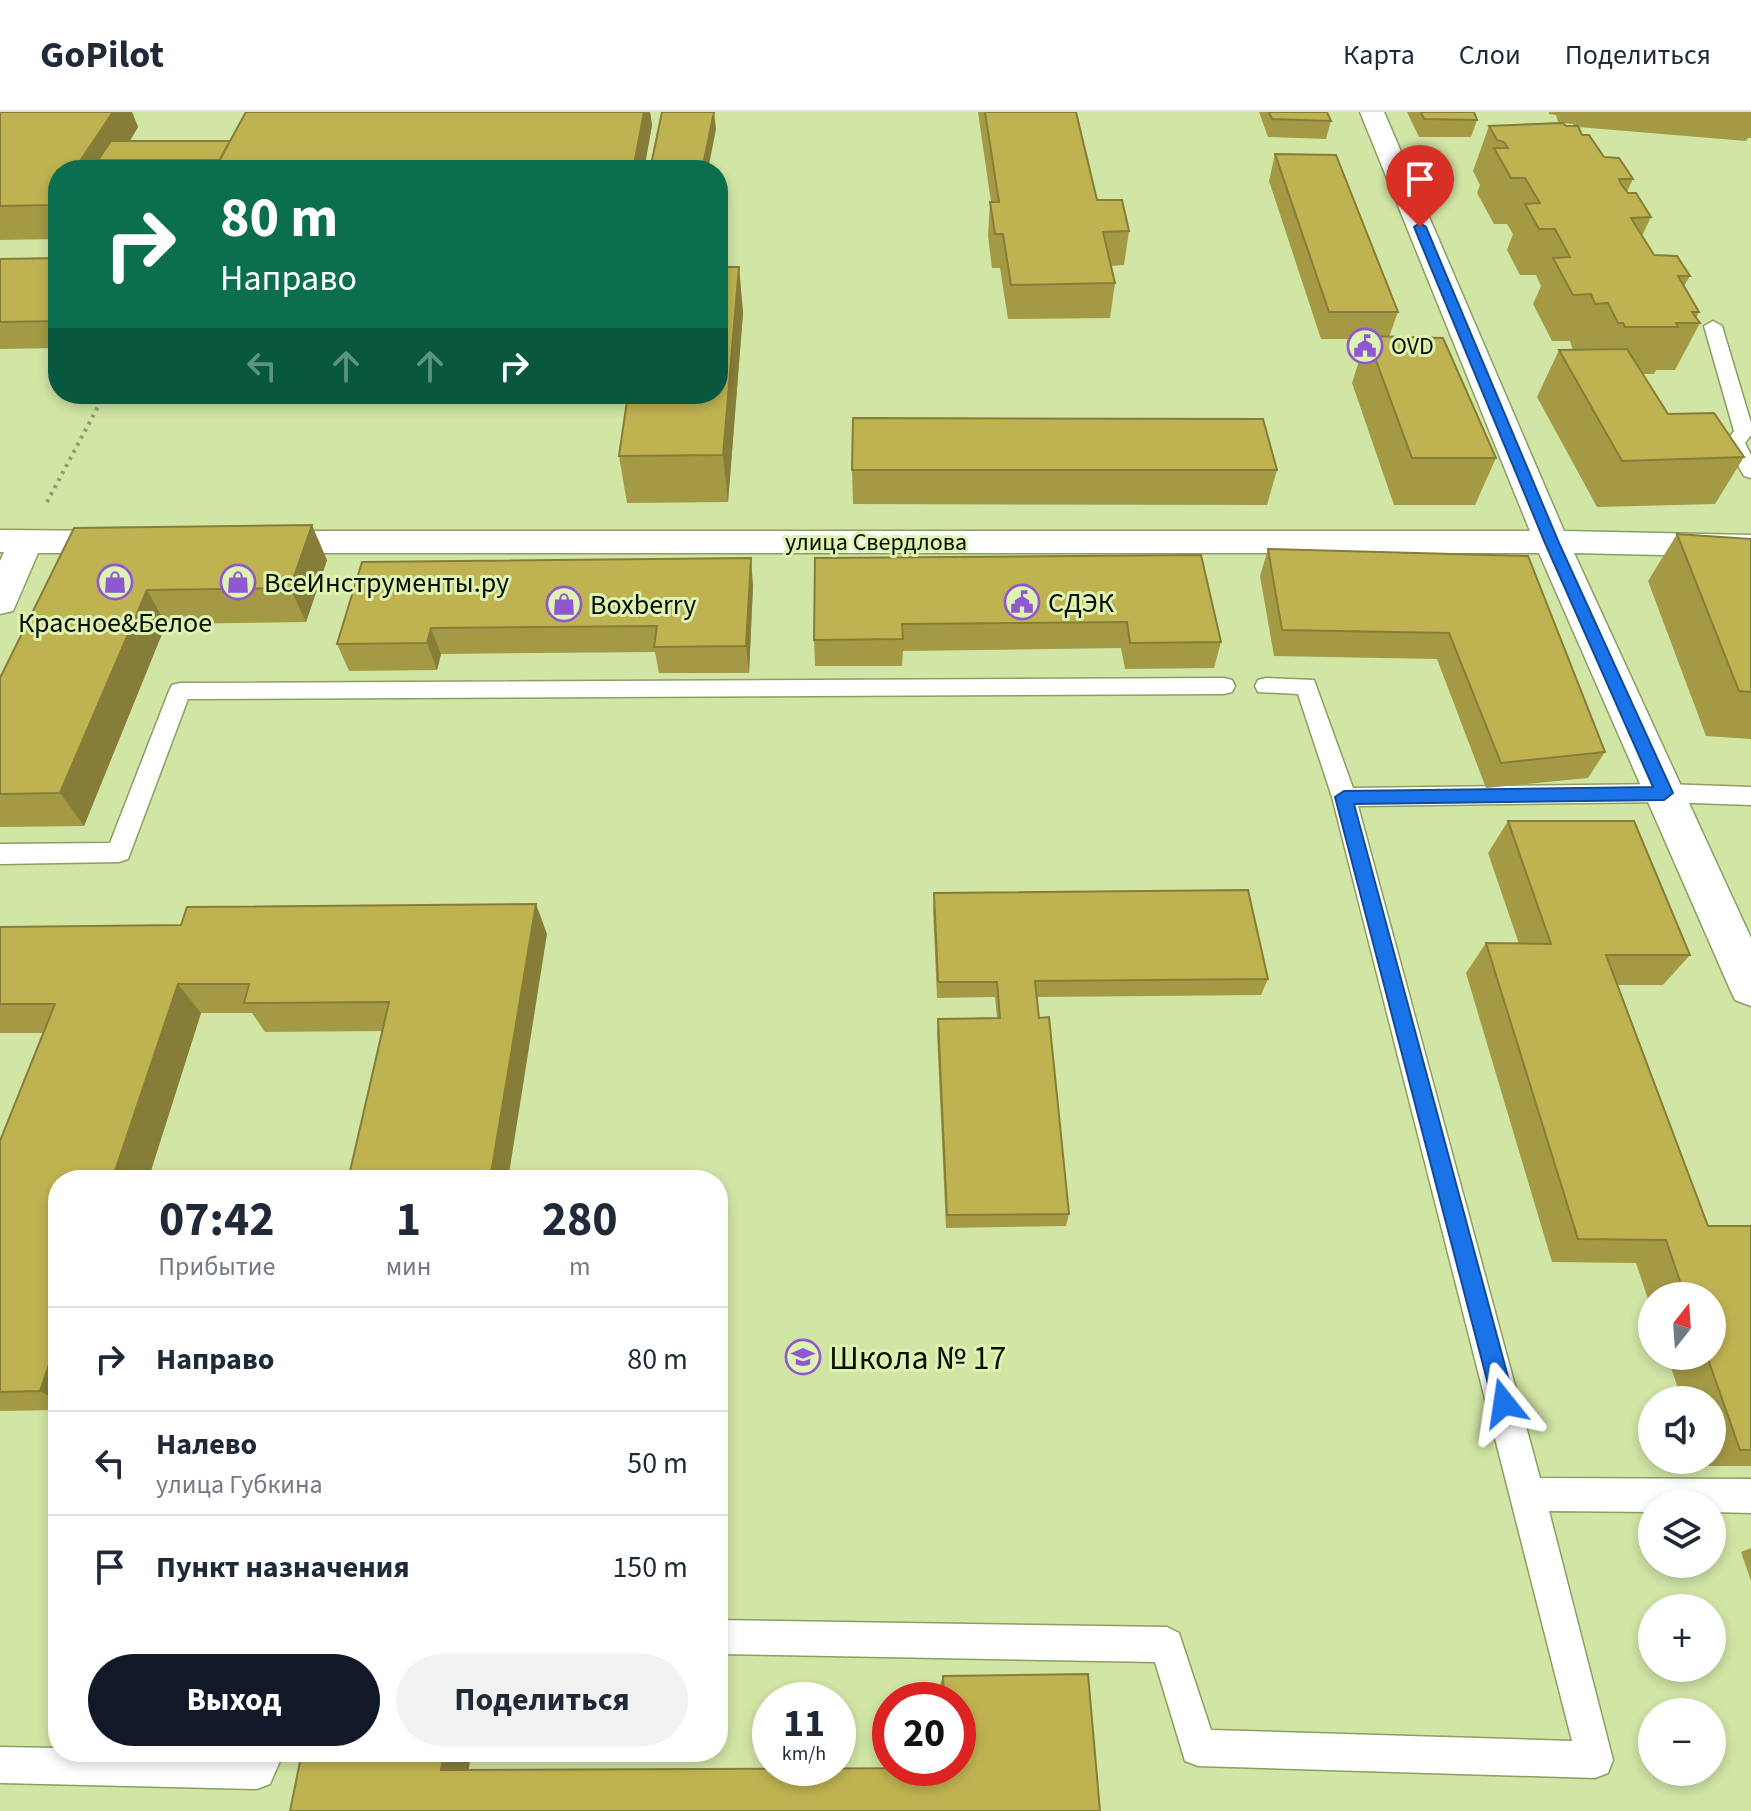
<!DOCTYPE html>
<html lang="ru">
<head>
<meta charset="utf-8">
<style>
	:root { --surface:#fff; --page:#f2f2f3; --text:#1f2937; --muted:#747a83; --line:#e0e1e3; --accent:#111827 }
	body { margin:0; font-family:"Source Sans 3",sans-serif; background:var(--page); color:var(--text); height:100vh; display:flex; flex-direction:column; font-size:30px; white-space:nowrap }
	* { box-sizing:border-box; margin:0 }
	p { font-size:26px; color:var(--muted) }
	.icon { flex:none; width:44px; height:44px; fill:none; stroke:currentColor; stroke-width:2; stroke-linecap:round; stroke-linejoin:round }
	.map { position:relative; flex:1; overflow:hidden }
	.sheet { position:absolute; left:48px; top:1058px; width:680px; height:592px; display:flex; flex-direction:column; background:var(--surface); border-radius:32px; box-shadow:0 4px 12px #0003 }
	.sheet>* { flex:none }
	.guide { position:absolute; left:48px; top:48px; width:680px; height:244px; border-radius:32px; box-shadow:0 4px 12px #0003; background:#0b6e4f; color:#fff; overflow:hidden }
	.needle { width:52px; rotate:17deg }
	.controls { position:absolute; left:1638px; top:1170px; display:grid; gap:16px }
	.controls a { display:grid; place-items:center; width:88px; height:88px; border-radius:50%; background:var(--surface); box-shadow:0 4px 12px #0003; font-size:40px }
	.speed { position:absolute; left:752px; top:1570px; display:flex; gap:16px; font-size:40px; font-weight:700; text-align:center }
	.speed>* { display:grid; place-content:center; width:104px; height:104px; border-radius:50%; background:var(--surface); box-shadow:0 4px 12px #0003; line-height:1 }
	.speed small { font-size:20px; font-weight:400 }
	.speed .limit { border:12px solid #d22; background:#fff; color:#111 }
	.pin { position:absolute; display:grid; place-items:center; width:68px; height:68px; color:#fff; margin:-82px -34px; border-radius:50% 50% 50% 0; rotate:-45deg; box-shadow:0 0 8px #0007 }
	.pin .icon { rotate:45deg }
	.me { position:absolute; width:88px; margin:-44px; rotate:345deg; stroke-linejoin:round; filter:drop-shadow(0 0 6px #0008) }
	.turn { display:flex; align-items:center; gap:28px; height:168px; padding:0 40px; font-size:36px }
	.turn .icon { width:104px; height:104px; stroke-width:2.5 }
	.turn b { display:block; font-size:56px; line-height:68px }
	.lanes { display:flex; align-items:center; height:76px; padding:0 40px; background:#0003; justify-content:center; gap:40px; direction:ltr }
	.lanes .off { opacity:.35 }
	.eta { display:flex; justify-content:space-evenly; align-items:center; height:136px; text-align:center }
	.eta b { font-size:48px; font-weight:700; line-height:56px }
	.cta { display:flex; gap:16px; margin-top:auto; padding:16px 40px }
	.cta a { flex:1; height:92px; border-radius:48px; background:var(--accent); color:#fff; font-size:32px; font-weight:700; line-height:92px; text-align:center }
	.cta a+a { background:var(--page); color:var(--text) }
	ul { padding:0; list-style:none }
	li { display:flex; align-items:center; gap:24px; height:104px; padding:0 40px; border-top:2px solid var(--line) }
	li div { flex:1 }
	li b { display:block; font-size:30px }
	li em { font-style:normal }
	header { display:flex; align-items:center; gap:48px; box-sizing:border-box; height:112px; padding:0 40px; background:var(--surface); border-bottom:2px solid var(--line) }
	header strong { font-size:38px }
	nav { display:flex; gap:44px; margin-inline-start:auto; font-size:28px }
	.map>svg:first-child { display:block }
</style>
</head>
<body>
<header>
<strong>GoPilot</strong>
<nav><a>Карта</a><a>Слои</a><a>Поделиться</a></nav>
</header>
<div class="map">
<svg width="1751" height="1699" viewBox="0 0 1751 1699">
	<rect width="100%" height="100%" fill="#d1e5a5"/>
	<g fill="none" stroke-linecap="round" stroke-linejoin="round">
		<!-- service casing -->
		<g stroke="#8c9e61" stroke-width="3">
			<path id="service" d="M1713,209L1722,214L1751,311V323L1745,331L1751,343V366L1744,364L1725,331L1734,319L1704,214Z
				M1224,566L1232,568L1235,574L1232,580L1224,582L188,587L128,747L119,750L0,752V732L110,731L169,579L172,573L180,571Z
				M1266,566L1314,568L1353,676L1664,672L1751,675V693L1664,690L1358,694L1540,1366L1751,1367V1401L1712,1400V1392H1652V1400L1549,1399L1613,1648L1608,1661L1595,1666L1198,1654L1185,1649L1155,1550L718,1542V1508L1167,1515L1179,1521L1211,1618L1572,1629L1332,685L1298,582L1258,580L1255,574L1258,568Z
				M0,1635L58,1636V1640H284L270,1672L257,1677L0,1671Z"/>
		</g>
		<!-- tertiary casing -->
		<g stroke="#8c9e61" stroke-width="3">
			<path id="tertiary" d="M1360,0H1384L1564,419L1751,423V445L1574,441L1751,826V894L1735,888L1729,875L1539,441H258L246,438L241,430L246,422L258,419H1530Z
				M0,418L126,419L138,422L143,430L138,438L126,441H38L13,499L0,502V449L4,440H0Z"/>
		</g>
		<!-- path-far1 -->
		<path stroke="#8f9e6e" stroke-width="3" stroke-dasharray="3 4" stroke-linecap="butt" d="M100,291L105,282"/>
		<!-- path -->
		<path stroke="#8f9e6e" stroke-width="4" stroke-dasharray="3 5" stroke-linecap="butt" d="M47,390L101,289"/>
		<!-- service -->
		<use href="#service" fill="#fff" fill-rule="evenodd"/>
		<!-- tertiary -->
		<use href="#tertiary" fill="#fff" fill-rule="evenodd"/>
	</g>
	<!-- wall -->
	<path fill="#a49a46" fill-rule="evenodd" d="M0,0H132L138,15L130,29H230L246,0H650L652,13L644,58H58V127L0,128Z
		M978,0H1076L1097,88L1129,119L1124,153L1111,154L1115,171L1110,206L1008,207L1000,156H992L988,124L990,90H991Z
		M1259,0H1327L1331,9L1326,27L1268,25Z
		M1407,0H1474L1477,8L1471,25H1419Z
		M1549,0H1751V26H1748L1746,29L1578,15L1582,23L1604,45L1633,67L1627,80L1651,105L1642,124L1654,143L1690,164L1684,174L1699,200L1696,206L1700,211L1675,258H1656L1654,262H1643L1668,302L1744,345L1715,392L1597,395L1537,285L1559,238H1573L1570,229H1552L1533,192L1541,174L1536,163H1520L1507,138L1513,122L1507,112H1494L1477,81L1480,73L1473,59L1489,14L1558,10L1556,3L1549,2ZM1563,11L1573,12V14H1566Z
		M1275,42L1398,200L1389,225L1496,346L1475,393H1394L1352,271L1366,227H1321L1269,69Z
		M58,146V236L0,237V147Z
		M739,155L743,201L728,390L627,391L619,344Z
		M852,358H1277L1267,393L853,392Z
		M74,416L327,448L306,510L166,512L84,714L0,715V566Z
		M1677,422L1751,427V627L1706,624L1648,469Z
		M1268,437L1528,444L1605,640L1588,666L1486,676L1437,547L1274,544L1260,464Z
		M1201,443L1221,530L1214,556L1125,557L1121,536L903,539L902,554H815L814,528Z
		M362,450L753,473L749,561H659L655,540L441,542L437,558L349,559L337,532Z
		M1508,709L1690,843L1663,873H1618L1708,1114H1751V1354H1704L1702,1348H1712V1288H1682L1667,1244H1712V1184H1652V1199L1636,1151L1552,1150L1466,861L1486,831L1519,832L1488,741Z
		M934,781L1268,867L1261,883L1037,885L1039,906L1069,1102L1066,1114L946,1116L937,922L938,907L997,906L995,885L937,886L933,797Z
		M0,815L547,822L382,919L265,920L252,901H201L148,1068H58V1298L0,1299V1029L43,921H0Z
		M1751,1436V1469L1741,1440Z
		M943,1564L1100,1699H290L302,1640H471L468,1658L958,1656V1588H939V1575Z"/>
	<!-- shaded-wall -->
	<path fill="#867d39" d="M113,0H132L138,15L118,48H98L103,58H74Z
		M644,0H650L652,13L644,58H633Z
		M714,0L716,17L708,58H702Z
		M58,83V106L51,93Z
		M739,155L743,201L728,390L723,343Z
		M312,413L327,448L306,510L290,476Z
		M751,446L753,473L749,561L746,534Z
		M147,478L166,512L84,714L60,681Z
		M431,516L441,542L437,558L427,531Z
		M536,792L547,822L508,1068H490Z
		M178,872L201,901L148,1068H112Z
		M58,1226V1289L40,1279Z
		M444,1640H471L468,1664L441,1658Z"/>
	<!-- building -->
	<path fill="#bfb351" stroke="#867d39" stroke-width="2" d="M0,0H113L74,58H58V83L51,93L0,94Z
		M246,0H644L633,58H214Z
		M662,0H714L702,58H650Z
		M985,0H1076L1097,88H1122L1129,119L1103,120L1115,171L1011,173L1003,122H995L990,90H999Z
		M1269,0H1327L1331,9L1272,7Z
		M1421,0H1474L1477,8L1424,7Z
		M1563,11L1566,14H1578L1582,23H1589L1604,45L1619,46L1633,67H1619L1621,72L1628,81H1636L1651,105L1631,106L1654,143L1677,144L1690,164H1678L1699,200H1692L1700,211H1676L1678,215H1625L1623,211H1618L1608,191L1595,192L1591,182L1573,183L1553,146L1570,145L1555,117H1539L1525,92L1540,91L1525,66H1511L1494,36H1508L1504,30L1497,28L1489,14Z
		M111,29H230L220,48H98Z
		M1275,42L1336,43L1398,200H1329Z
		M58,146V209L0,210V147Z
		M718,155H739L723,343L619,344L628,282H718Z
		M1367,224L1443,226L1496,346H1412Z
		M1627,237L1668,302L1714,301L1744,345L1622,349L1559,238Z
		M853,306L1263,307L1277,358H852Z
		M312,413L290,476L147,478L60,681L0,682V566L74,416Z
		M1677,422L1751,427V580L1739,579Z
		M1268,437L1528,444L1605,640L1501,651L1449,521L1282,518Z
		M1201,443L1221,530L1130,531L1127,510L902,512L903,527L814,528L815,446Z
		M751,446L746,534L654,535L657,514L431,516L427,531L337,532L362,450Z
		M1508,709H1634L1690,843H1606L1708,1114H1751V1338H1740L1707,1244H1712V1184H1685L1666,1128L1578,1127L1486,831L1551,832Z
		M1248,778L1268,867L1035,869L1039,906L1049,905L1069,1102L947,1103L938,907L1000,906L997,870H938L934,781Z
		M536,792L490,1068H348L389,890L244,891L249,872H178L112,1068H58V1226L40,1279L0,1280V1029L55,892H0V815L181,813L187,795Z
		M1088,1562L1100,1699H290L302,1640H444L441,1658L958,1656V1588H944L943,1564Z"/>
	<!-- route -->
	<path fill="#1a73e8" stroke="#114b97" stroke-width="2" d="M1420,111L1426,115L1559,431L1673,681L1664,688L1354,692L1515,1291L1512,1299L1504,1302L1496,1299L1493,1291L1335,685L1344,679L1653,675L1545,431L1414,115Z"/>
	<!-- icons -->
	<defs>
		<g id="civic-ring" transform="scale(1.8)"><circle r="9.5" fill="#def2b1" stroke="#8f58d0" stroke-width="1.5"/><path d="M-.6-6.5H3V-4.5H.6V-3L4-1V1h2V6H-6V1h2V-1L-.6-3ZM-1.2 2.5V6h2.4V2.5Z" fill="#8f58d0"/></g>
		<g id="shop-ring" transform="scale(1.8)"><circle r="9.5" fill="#def2b1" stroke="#8f58d0" stroke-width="1.5"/><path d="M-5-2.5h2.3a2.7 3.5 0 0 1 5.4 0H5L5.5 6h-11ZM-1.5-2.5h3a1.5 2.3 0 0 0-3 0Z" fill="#8f58d0"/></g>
		<g id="school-ring" transform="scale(1.8)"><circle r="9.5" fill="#def2b1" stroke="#8f58d0" stroke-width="1.5"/><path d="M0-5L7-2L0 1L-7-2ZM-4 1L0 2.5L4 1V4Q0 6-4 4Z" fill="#8f58d0"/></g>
	</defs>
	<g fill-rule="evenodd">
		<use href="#civic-ring" x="1365" y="234"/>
		<use href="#shop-ring" x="115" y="470"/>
		<use href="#shop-ring" x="238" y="470"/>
		<use href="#civic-ring" x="1022" y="490"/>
		<use href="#shop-ring" x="564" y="492"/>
		<use href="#school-ring" x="803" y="1245"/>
	</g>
	<g text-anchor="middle" stroke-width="6" stroke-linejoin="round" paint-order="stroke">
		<!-- far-poi labels -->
		<g font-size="24" fill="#0a0f00" stroke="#def2b1" text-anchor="start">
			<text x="1391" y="242">OVD</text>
		</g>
		<!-- far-street labels -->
		<g font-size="24" fill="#0a0f00" stroke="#def2b1">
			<text x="876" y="438">улица Свердлова</text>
		</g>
		<!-- poi labels -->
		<g font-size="28" fill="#0a0f00" stroke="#def2b1" text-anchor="start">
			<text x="264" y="480">ВсеИнструменты.ру</text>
			<text x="1048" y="500">СДЭК</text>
			<text x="590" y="502">Boxberry</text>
			<text x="115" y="520" text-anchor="middle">Красное&amp;Белое</text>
		</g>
		<!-- near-poi labels -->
		<g font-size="34" fill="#0a0f00" stroke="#def2b1" text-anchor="start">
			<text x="829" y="1257">Школа № 17</text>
		</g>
	</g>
</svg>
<div class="controls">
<a><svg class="needle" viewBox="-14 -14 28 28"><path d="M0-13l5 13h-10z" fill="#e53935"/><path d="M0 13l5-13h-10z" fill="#747a83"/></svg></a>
<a><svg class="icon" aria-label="sound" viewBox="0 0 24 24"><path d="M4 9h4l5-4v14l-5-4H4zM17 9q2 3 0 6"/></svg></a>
<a><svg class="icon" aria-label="layers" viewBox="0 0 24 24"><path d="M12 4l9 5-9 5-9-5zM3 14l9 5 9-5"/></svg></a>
<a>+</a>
<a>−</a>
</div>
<div class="speed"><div>11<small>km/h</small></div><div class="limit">20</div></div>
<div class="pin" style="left:1420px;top:115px;background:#d93025"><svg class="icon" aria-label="arrive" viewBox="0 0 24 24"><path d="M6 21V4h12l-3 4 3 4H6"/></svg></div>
<svg class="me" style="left:1504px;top:1291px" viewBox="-20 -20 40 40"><path d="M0-17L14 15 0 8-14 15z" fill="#1a73e8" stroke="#fff" stroke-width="4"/></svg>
<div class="guide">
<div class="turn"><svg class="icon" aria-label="right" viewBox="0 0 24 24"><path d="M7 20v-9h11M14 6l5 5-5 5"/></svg><div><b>80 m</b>Направо</div></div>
<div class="lanes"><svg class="icon off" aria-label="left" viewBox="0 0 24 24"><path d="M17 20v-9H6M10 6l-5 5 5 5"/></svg><svg class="icon off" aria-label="ahead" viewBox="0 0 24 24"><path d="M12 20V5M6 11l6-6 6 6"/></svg><svg class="icon off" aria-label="ahead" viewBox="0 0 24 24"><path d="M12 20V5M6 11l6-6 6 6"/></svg><svg class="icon" aria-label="right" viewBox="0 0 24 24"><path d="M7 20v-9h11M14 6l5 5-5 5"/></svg></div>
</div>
<section class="sheet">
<div class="eta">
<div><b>07:42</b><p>Прибытие</p></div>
<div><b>1</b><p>мин</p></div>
<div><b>280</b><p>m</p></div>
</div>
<ul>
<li><svg class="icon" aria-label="right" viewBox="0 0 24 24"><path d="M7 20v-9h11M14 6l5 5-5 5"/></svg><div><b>Направо</b></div><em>80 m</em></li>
<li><svg class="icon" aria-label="left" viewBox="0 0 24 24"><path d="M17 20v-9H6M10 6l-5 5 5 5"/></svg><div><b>Налево</b><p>улица Губкина</p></div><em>50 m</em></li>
<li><svg class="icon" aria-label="arrive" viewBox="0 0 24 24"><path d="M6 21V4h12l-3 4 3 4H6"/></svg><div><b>Пункт назначения</b></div><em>150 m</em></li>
</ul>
<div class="cta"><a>Выход</a><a>Поделиться</a></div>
</section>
</div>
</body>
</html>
